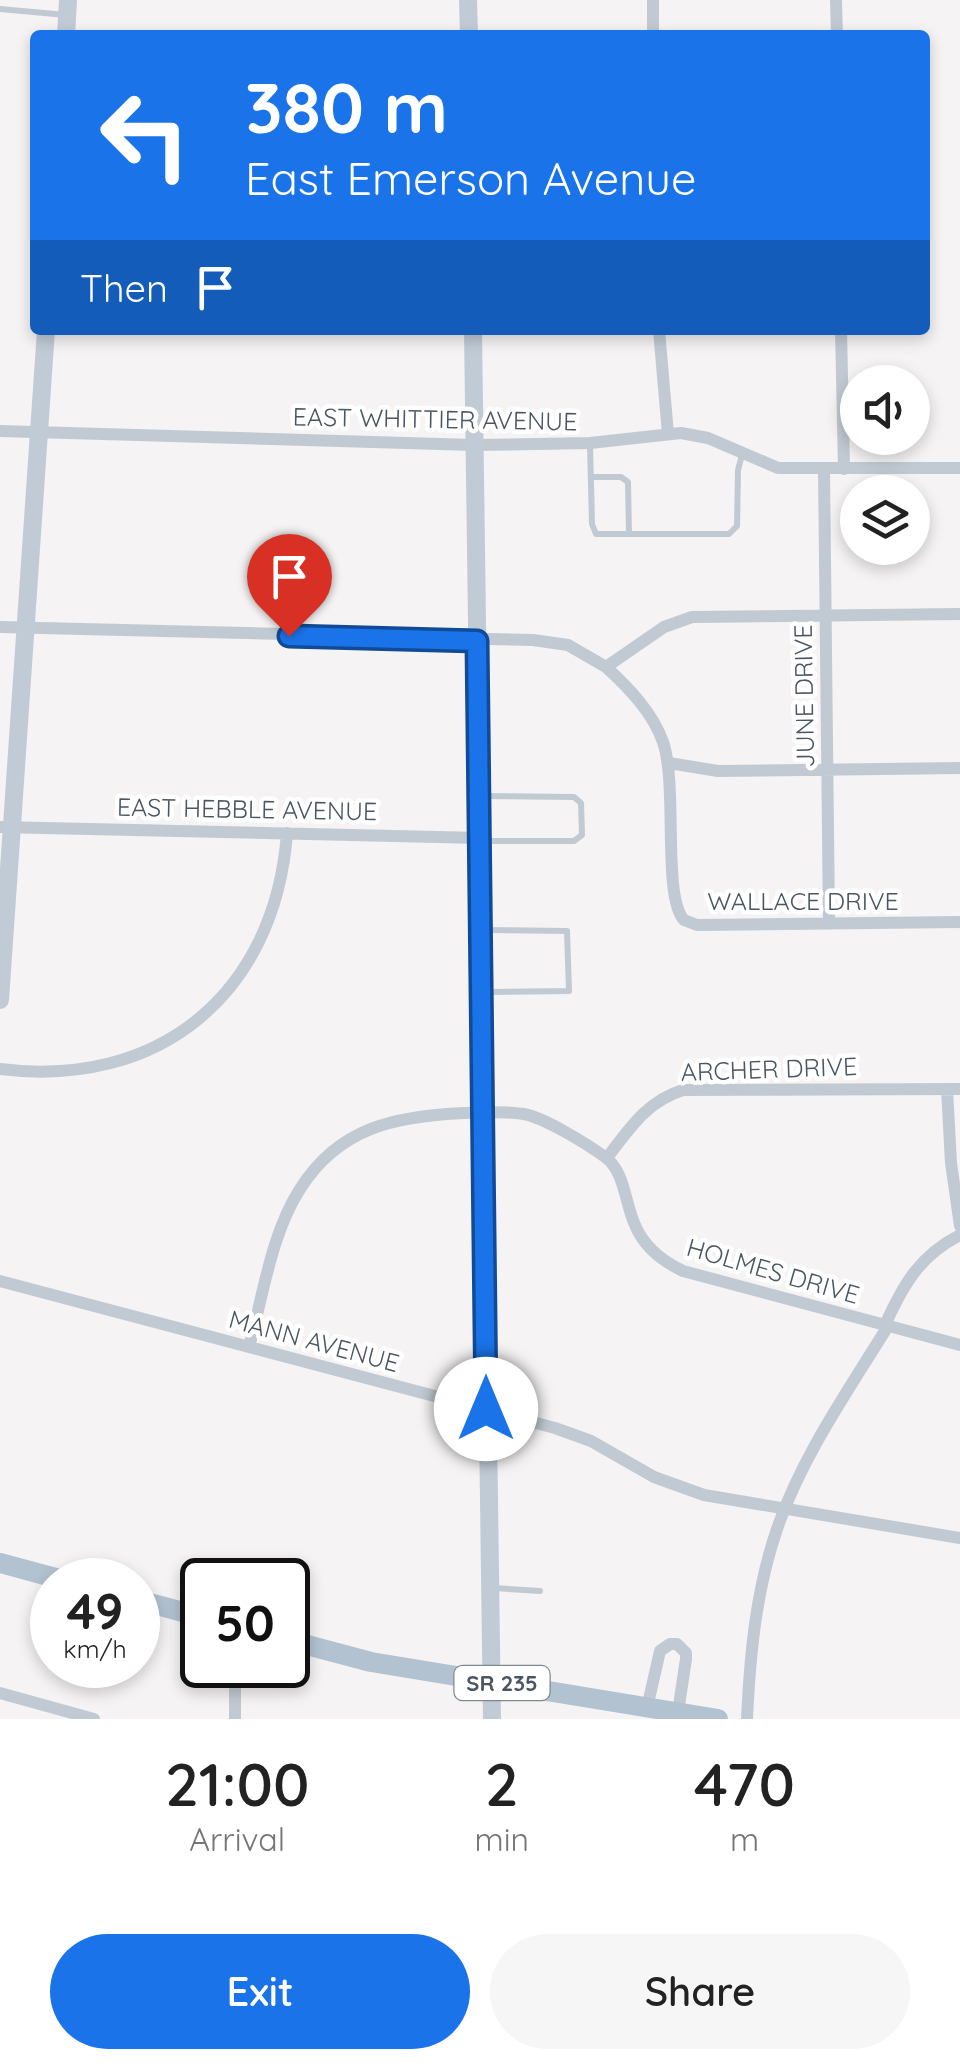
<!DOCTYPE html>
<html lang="en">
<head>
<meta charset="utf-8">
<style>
	:root { --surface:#fff; --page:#f6f6f6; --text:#222; --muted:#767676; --accent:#1a73e8 }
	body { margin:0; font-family:Quicksand,sans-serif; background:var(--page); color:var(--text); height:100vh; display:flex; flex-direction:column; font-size:38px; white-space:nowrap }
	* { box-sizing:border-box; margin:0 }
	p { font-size:32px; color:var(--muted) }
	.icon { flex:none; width:55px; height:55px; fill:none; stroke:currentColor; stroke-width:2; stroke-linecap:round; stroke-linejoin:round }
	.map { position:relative; height:1719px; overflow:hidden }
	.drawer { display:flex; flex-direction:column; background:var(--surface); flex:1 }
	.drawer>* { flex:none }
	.top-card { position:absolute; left:30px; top:30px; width:900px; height:305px; border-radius:10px; box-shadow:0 5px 15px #0003; background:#1a73e8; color:#fff; overflow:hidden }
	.controls { position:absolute; left:840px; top:365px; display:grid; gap:20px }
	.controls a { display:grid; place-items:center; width:90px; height:90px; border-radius:50%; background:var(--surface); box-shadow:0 5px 15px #0003; font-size:50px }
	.speed { position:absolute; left:30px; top:1558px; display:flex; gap:20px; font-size:50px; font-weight:700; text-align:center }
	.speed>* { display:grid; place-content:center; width:130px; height:130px; border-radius:50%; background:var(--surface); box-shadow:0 5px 15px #0003; line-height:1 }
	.speed small { font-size:25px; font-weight:400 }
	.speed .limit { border:5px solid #111; border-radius:15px; background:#fff; color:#111 }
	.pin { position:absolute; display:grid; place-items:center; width:85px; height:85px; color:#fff; margin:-102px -42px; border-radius:50% 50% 50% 0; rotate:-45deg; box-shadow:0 0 10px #0007 }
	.pin .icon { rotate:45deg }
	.me { position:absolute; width:110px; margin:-55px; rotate:0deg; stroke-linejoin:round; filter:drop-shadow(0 0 8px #0008) }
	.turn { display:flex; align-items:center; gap:35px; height:210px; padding:0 50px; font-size:45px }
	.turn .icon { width:130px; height:130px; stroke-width:2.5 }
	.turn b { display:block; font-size:70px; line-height:85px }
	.then { display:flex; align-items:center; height:95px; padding:0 50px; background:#0003; gap:20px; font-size:38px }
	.eta { display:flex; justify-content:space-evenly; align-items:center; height:170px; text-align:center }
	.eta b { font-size:60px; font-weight:600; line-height:70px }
	.cta { display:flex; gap:20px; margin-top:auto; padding:20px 50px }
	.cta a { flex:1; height:115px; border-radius:60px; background:var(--accent); color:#fff; font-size:40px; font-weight:600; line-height:115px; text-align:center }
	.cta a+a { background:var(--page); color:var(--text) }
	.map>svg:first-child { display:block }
</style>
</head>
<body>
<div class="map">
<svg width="960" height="1719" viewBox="0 0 960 1719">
	<rect width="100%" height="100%" fill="#f5f3f3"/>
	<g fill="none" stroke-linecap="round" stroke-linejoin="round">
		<!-- lane -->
		<path stroke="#c1cad2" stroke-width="6" d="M0,9L66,15
			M590,445L592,524L596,534H629L628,482L621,477H591
			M630,534H729L737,526L738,470L742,455
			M481,838L491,841H574L582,835L581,803L574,797L481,796
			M482,930L567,931L569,991L486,992
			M494,1588L540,1591"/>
		<!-- street -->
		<path stroke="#c1cad2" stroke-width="12" d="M653,0V35
			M836,0L837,35
			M659,330L668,434
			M841,330L844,469
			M0,431L474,445L590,443L681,433L708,438L778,468H960
			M824,469L829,923
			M0,627L533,640L568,645L606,667L664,627L692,617L960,614
			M606,667C629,688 653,713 663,742C678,785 662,896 684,920L697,925L960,922
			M669,763L718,771L960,768
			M0,827L480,838
			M0,1069C160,1089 275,993 287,833
			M947,1089L951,1163L960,1226
			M607,1158C629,1129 647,1101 683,1090L960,1089
			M0,1281L555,1428L591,1441L654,1477L704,1495L960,1538
			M885,1325C903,1285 920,1255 960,1235
			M249,1347C263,1296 271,1234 300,1189C339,1127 396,1116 464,1113C483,1112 505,1111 524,1114C545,1118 587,1144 605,1157C625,1171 625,1204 635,1225C644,1247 662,1261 683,1271L960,1345
			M235,1665V1719
			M0,1693L94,1719
			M647,1708L660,1651L670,1644H677L686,1653V1659L678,1712
			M747,1719C750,1654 756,1590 777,1529C802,1456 848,1391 888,1326"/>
		<!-- secondary -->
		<path stroke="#c1cbd6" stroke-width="18" d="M468,0L469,35
			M66,35L68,0
			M473,330L492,1719
			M0,1000L46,330"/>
		<!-- primary -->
		<path stroke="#b3c2d1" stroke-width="20" d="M0,1563L63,1580
			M138,1600L202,1617
			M288,1640L371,1662L718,1719"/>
	</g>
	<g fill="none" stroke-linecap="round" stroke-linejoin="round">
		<!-- route casing -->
		<g stroke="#114b97" stroke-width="25">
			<path id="route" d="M289,636L477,641L486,1409"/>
		</g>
		<!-- route -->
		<use href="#route" stroke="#1a73e8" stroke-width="18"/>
	</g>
	<g text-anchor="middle" stroke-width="9" stroke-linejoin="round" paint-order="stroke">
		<!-- shield labels -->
		<rect fill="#fff" stroke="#808990" stroke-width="2.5" x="454.5" y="1666" width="95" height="34" rx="8"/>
		<g font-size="22" font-weight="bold" fill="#4a5661">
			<text x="502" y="1691">SR 235</text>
		</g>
		<!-- street labels -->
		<g font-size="25" fill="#4a5661" stroke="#fff">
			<text transform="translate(435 419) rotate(1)" y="9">EAST WHITTIER AVENUE</text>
			<text transform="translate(804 696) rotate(-91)" y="9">JUNE DRIVE</text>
			<text transform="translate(247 809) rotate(1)" y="9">EAST HEBBLE AVENUE</text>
			<text x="803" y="910">WALLACE DRIVE</text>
			<text transform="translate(769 1069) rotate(-2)" y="9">ARCHER DRIVE</text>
			<text transform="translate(773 1271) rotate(16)" y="9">HOLMES DRIVE</text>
			<text transform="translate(314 1341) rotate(15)" y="9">MANN AVENUE</text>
		</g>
	</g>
</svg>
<div class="controls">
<a><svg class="icon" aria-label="sound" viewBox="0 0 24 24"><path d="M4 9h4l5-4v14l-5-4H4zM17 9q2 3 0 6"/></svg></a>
<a><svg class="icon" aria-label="layers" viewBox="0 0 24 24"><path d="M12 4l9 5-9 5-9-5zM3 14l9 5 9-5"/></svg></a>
</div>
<div class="speed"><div>49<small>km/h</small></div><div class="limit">50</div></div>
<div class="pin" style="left:289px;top:636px;background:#d93025"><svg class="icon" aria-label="arrive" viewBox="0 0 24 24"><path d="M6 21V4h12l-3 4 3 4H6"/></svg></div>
<svg class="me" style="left:486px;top:1409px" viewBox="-20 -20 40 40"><circle r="19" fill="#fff"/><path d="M0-13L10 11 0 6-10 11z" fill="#1a73e8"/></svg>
<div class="top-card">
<div class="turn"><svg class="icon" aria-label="left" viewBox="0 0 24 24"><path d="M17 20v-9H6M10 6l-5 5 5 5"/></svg><div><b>380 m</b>East Emerson Avenue</div></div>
<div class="then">Then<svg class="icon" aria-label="arrive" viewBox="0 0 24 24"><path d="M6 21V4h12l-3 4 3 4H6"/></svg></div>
</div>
</div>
<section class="drawer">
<div class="eta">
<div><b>21:00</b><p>Arrival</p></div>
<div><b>2</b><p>min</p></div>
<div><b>470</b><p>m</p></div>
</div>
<div class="cta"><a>Exit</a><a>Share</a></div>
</section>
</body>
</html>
